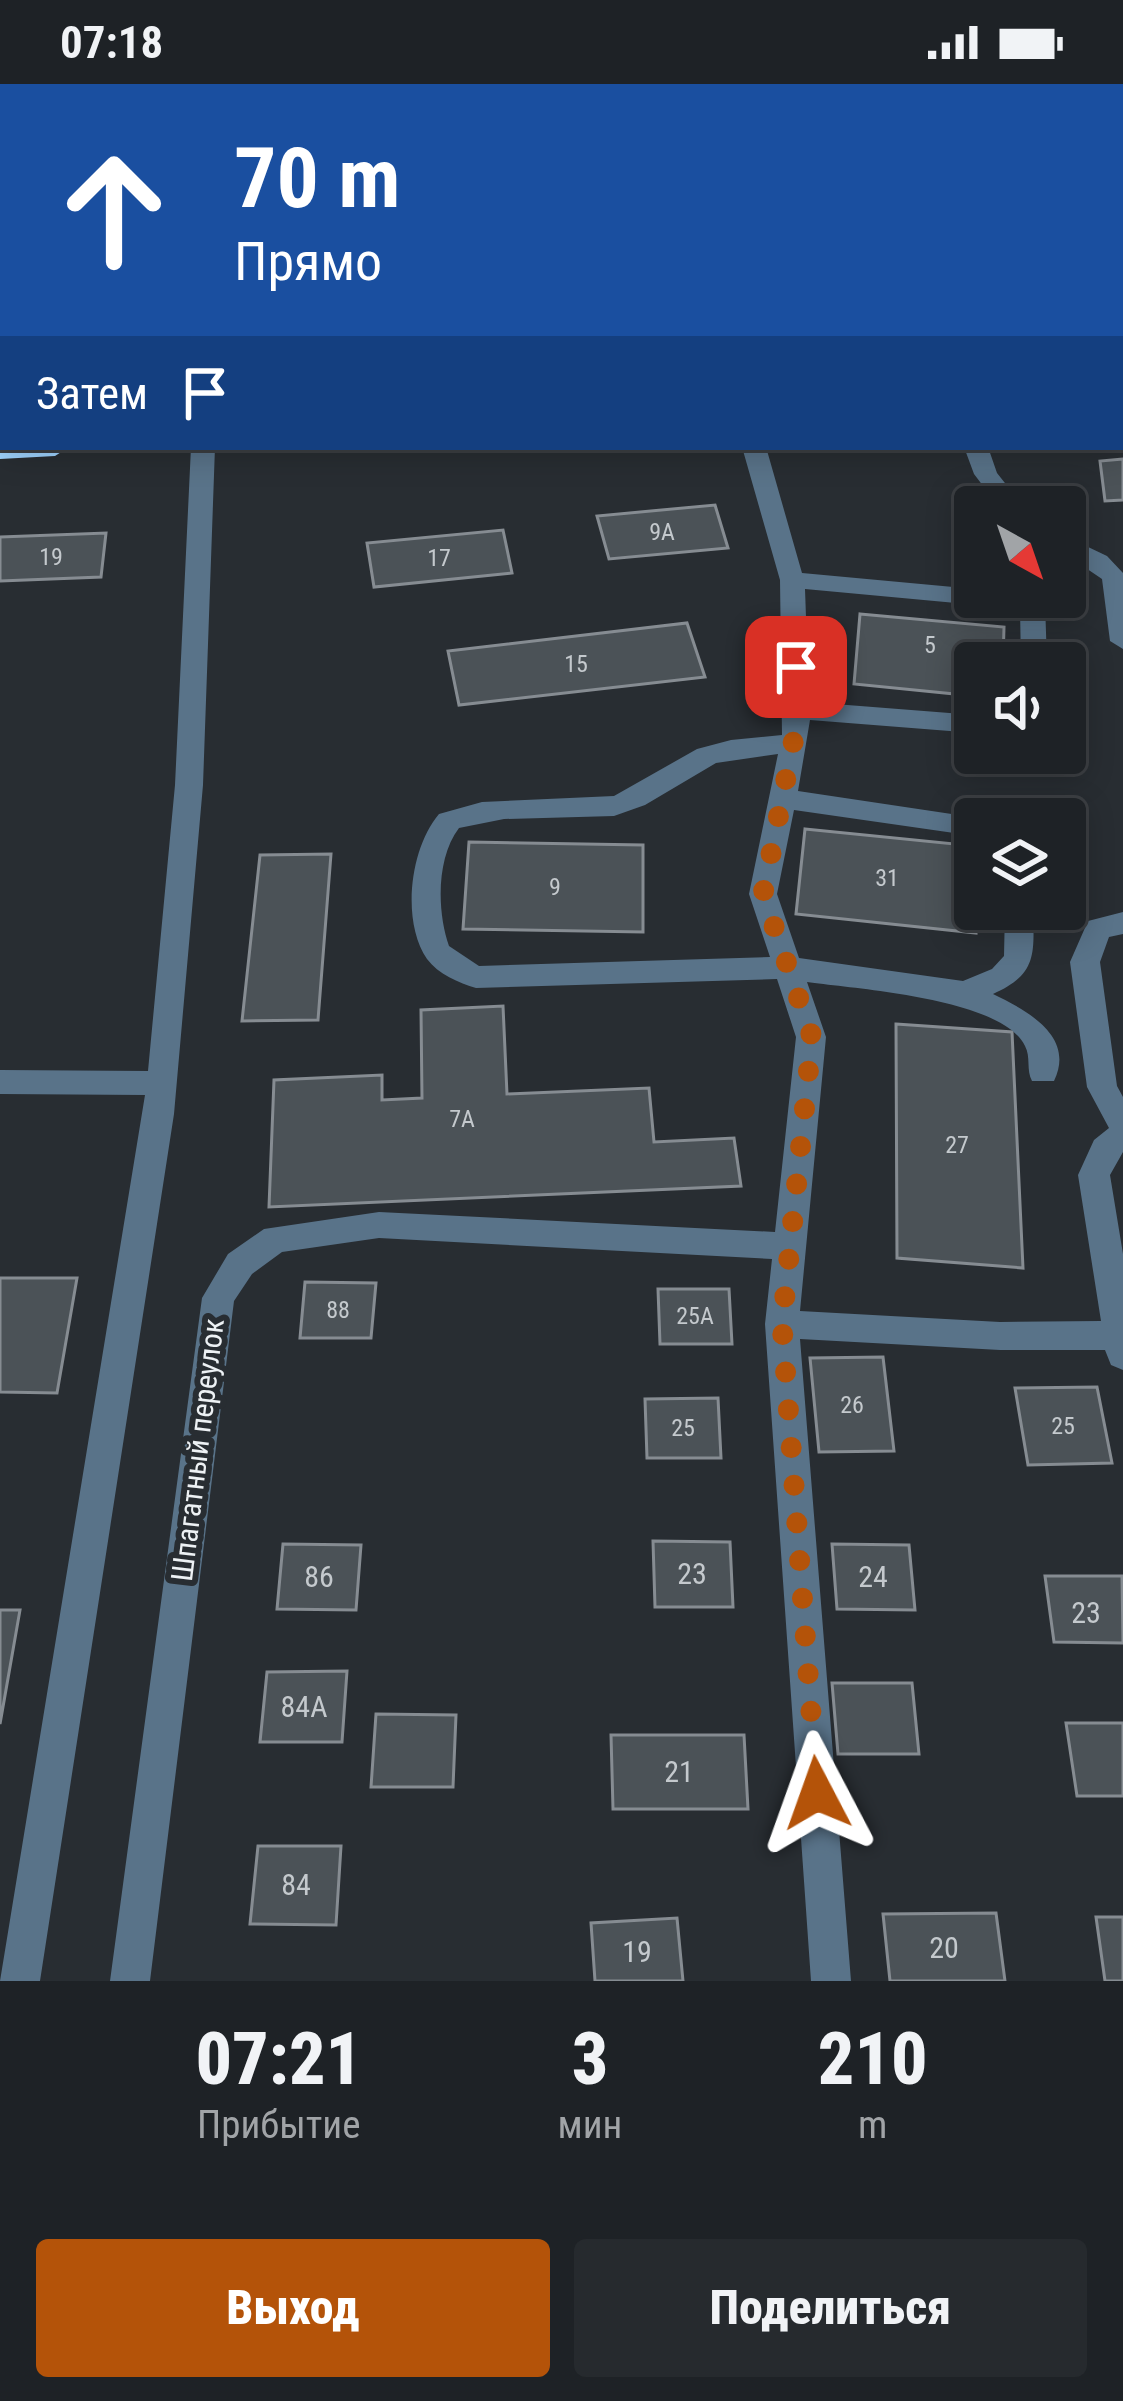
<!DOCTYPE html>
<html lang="ru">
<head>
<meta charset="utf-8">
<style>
	:root { --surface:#1e2226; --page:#262a2e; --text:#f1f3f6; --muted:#a1a4a7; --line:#3c3f43; --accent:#b45309 }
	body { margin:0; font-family:"Roboto Condensed",sans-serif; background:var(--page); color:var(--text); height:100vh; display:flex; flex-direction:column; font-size:45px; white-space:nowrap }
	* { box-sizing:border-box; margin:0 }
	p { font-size:39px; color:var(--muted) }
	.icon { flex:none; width:66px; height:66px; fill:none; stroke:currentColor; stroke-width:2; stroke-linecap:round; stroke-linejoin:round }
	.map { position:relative; height:1897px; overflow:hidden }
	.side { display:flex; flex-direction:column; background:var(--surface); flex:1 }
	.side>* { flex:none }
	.hud { position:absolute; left:0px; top:0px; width:1125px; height:366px; box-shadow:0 6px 30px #0003,0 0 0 3px var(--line); background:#1a4fa0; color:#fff; overflow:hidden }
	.needle { width:78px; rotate:140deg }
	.tools { position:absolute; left:954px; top:402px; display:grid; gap:24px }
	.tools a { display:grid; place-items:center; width:132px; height:132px; border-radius:12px; background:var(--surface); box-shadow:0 6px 30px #0003,0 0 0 3px var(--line); font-size:60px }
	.pin { position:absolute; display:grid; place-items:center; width:102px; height:102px; color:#fff; margin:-51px; border-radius:24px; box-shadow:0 6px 18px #0006 }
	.me { position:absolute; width:132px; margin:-66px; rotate:356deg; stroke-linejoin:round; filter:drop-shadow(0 0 9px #0008) }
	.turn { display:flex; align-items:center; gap:42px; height:252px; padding:0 36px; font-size:54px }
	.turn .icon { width:156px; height:156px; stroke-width:2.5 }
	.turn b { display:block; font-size:84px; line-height:102px }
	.then { display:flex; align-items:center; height:114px; padding:0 36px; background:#0003; gap:24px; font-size:45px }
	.eta { display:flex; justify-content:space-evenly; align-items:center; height:204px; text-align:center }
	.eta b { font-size:72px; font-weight:800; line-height:84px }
	.button { display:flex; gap:24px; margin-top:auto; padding:24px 36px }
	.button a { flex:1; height:138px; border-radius:12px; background:var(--accent); color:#fff; font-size:48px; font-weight:800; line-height:138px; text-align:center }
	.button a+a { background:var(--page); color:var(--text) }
	.status { display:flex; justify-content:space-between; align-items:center; height:84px; padding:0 60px; background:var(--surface); direction:ltr }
	.status svg { height:33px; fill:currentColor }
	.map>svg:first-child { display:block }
</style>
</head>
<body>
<div class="status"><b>07:18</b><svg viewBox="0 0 49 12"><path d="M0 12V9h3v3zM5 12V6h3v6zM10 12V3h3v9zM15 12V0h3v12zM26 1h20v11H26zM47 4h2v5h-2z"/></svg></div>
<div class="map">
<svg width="1123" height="1897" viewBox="0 0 1123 1897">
	<rect width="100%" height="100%" fill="#282d32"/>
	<!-- building -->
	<path fill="#4b5257" stroke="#868c92" stroke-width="3" d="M297,0H375L509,3H296Z
		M1123,375V416L1105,417L1100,377Z
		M715,421L728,464L609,475L597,432Z
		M503,446L512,489L374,503L367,459Z
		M106,449L101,493L0,497V453Z
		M860,530L1004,543L1003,579H975V612L854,600Z
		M687,539L705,593L459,621L448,567Z
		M805,745L975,762L976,849L796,830Z
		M469,758L643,761V848L463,845Z
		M331,770L318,936L242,937L260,771Z
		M503,922L507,1010L649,1004L654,1058L734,1054L741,1102L269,1123L274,996L382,991V1016L422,1014L421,926Z
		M896,940L1012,948L1023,1184L897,1174Z
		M0,1194H77L57,1309L0,1308Z
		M305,1198L376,1199L371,1254H300Z
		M658,1205H729L732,1260H660Z
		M883,1273L894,1367L819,1368L810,1274Z
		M1097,1303L1112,1379L1028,1381L1015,1304Z
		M718,1314L721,1374H647L645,1315Z
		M653,1457L730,1458L733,1523H655Z
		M283,1460L361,1461L356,1526L277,1525Z
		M832,1460L909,1461L915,1526L837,1525Z
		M1045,1492H1122L1123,1559L1054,1558Z
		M0,1526H20L0,1640Z
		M347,1587L342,1658H260L267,1588Z
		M832,1599H912L919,1670H838Z
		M376,1630L456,1631L453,1703H371Z
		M1066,1639H1123V1712H1077Z
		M611,1651H744L748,1725H613Z
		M258,1762H341L336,1841L250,1840Z
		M996,1829L1005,1897H890L883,1830Z
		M1096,1833H1123V1897H1105Z
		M677,1834L683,1897H595L591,1839Z"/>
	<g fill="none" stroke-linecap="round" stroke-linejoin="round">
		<!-- minor -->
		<path fill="#597389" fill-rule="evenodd" d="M268,0H288L267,3Z
			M579,0H599L600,3H580Z
			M676,0H696V3H676Z
			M1037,0H1123V7L1122,3Z
			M0,240H3V254H0Z
			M1122,348H1123V362H1122Z
			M191,363H215L203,701L174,1030L40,1897H0L145,1011L0,1010V986L148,987L175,701Z
			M742,363H766L802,489L975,505V513H1041L1045,518L1047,579H1021L1020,525L805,505L809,618L975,631V649L810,636L798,707L985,735H975V752L794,726L777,810L799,874L963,897L992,885L1004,872L1005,825H1033C1034,869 1038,890 993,910C1026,926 1076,952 1054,997H1032C1026,986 1031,973 1025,962C1002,914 856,905 807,898L826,953L800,1227L1000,1238L1101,1237L1078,1091L1094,1056L1109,1044L1087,1003L1070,878L1088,837L1123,828V850L1109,853L1100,878L1117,1002L1123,1013V1068L1110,1091L1123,1170V1286L1111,1281L1105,1266H1000L800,1255L851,1897H811L765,1240L772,1175L379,1154L282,1168L252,1190L234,1217L150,1897H110L202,1214L228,1170L264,1145L379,1128L775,1148L796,953L777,895L476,904C459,899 438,890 427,875C401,837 410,764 439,730L482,718L614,712L697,665L731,656L782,651L780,496ZM778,670L749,810L770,873L479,882L449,862C437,828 436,774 459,744L504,735L614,732L645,721L716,679Z
			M964,363H988L997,389L1024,423H999L974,390Z
			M1065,452L1107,472L1123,489V565L1110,557L1102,495L1065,470Z"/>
		<!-- highway -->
		<path fill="#9fd4ff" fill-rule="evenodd" d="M1122,292H1123V308H1122Z
			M0,357L3,363H69L55,372L0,375Z"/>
	</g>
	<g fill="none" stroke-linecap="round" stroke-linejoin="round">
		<!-- route -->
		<path stroke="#b45309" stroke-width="21" stroke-dasharray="0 37.8" d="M796,583V644L763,810L812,953L782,1240L817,1709"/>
	</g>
	<g text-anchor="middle" stroke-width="12" stroke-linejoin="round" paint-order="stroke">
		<!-- number labels -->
		<g font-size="24" fill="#c4c9cd">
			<text x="662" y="456">9А</text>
			<text x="51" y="481">19</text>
			<text x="439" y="482">17</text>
			<text x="930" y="569">5</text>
			<text x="576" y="588">15</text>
			<text x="887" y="802">31</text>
			<text x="555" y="811">9</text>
			<text x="462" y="1043">7А</text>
			<text x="957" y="1069">27</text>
			<text x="338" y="1234">88</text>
			<text x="695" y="1240">25А</text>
			<text x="852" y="1329">26</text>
			<text x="1063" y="1350">25</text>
			<text x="683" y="1352">25</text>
		</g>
		<!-- street labels -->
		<g font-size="30" fill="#edf1f4" stroke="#282d32">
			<text transform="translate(198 1366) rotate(-83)" y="10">Шпагатный переулок</text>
		</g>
		<!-- near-number labels -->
		<g font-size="30" fill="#c4c9cd">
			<text x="692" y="1500">23</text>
			<text x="319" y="1503">86</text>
			<text x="873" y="1503">24</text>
			<text x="1086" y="1539">23</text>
			<text x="304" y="1633">84А</text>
			<text x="679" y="1698">21</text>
			<text x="296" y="1811">84</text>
			<text x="944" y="1874">20</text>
			<text x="637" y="1878">19</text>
		</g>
	</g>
</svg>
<div class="tools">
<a><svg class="needle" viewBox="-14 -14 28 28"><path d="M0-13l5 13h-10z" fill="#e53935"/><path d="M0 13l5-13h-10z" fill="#a1a4a7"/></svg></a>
<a><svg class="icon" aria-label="sound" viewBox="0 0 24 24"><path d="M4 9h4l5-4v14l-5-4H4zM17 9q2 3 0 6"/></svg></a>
<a><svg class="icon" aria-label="layers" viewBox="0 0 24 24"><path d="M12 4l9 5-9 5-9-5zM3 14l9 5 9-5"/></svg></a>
</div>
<div class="pin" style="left:796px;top:583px;background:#d93025"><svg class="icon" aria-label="arrive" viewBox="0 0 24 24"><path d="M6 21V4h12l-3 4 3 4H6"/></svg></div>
<svg class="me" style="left:817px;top:1709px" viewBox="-20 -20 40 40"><path d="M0-17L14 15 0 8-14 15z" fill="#b45309" stroke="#fff" stroke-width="4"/></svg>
<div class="hud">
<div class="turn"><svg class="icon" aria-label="ahead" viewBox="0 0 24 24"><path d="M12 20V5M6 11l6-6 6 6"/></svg><div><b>70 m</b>Прямо</div></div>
<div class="then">Затем<svg class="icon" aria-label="arrive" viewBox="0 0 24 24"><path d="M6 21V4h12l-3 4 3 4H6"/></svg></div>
</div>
</div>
<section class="side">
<div class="eta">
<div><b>07:21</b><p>Прибытие</p></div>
<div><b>3</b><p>мин</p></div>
<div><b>210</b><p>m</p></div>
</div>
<div class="button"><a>Выход</a><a>Поделиться</a></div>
</section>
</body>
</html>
